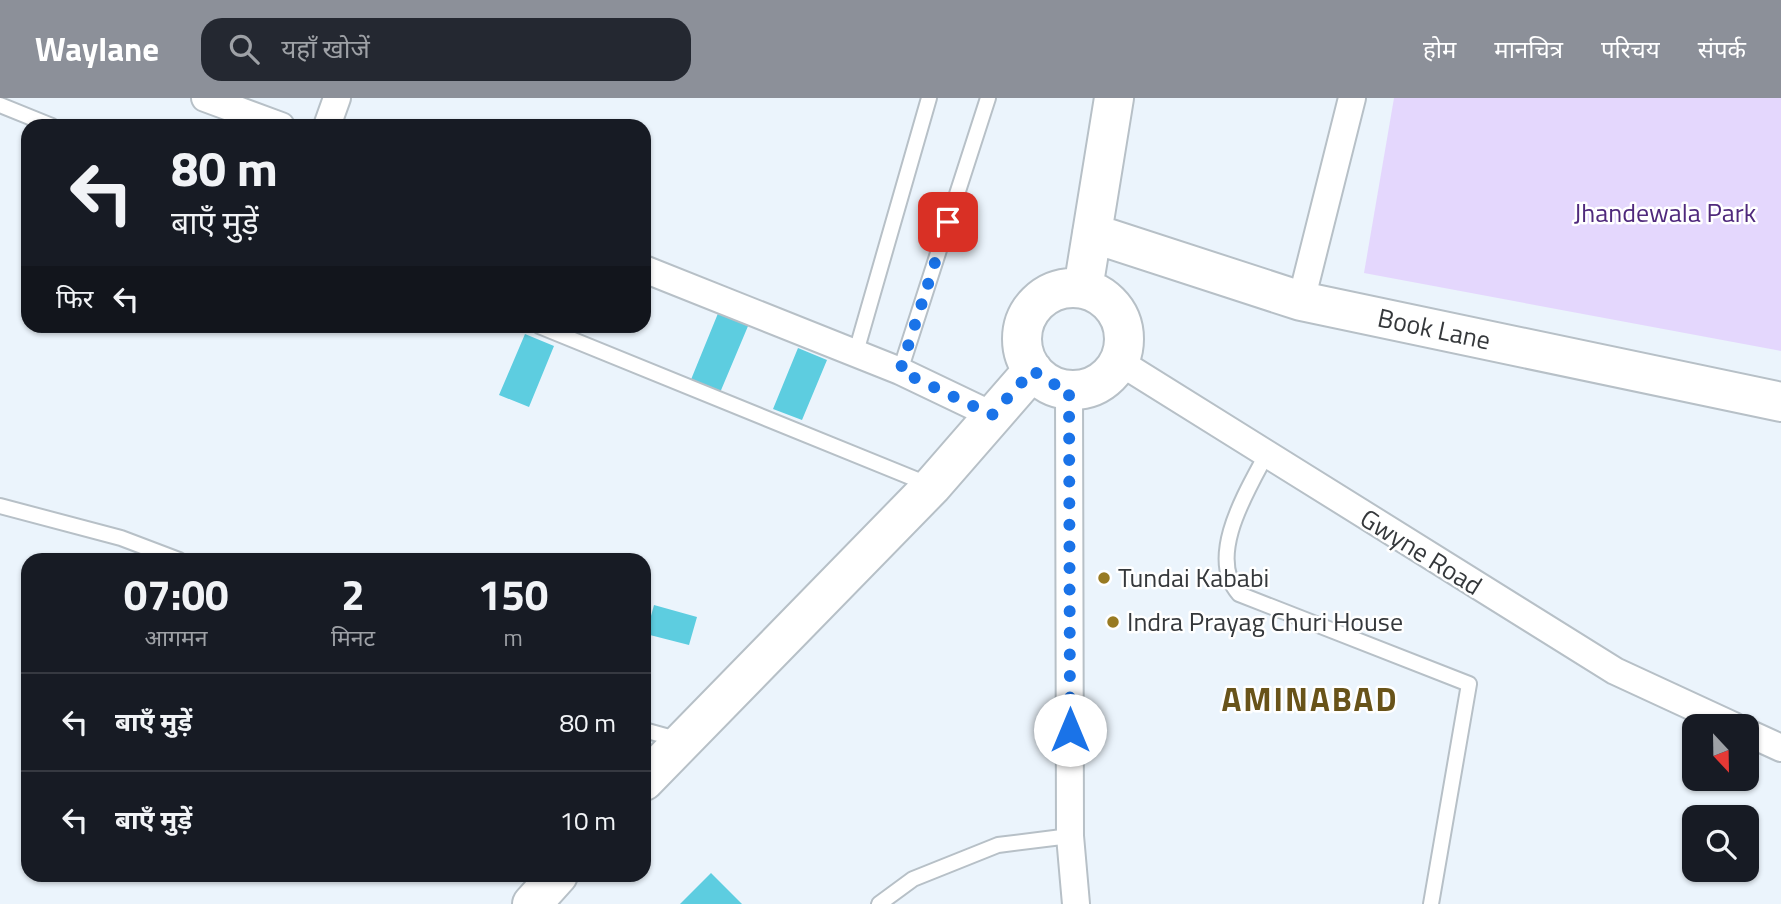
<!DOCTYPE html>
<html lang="hi">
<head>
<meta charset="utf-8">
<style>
	:root { --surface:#171b24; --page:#242831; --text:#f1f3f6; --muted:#9ea1a6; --line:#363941; --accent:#8c9099 }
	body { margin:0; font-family:"Titillium Web","Noto Sans Devanagari",sans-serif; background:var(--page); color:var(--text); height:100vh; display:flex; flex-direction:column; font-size:26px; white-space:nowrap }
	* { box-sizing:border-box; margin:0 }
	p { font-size:23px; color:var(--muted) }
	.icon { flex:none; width:38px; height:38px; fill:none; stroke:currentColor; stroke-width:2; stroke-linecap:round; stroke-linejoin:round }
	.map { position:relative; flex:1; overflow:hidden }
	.drawer { position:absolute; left:21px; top:455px; width:630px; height:329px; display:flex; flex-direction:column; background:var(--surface); border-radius:21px; box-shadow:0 2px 5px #0004 }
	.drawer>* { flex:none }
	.hud { position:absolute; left:21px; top:21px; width:630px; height:214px; border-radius:21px; box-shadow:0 2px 5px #0004; background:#171b24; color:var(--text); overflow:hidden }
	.needle { width:46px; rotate:158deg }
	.fabs { position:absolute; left:1682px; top:616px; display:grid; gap:14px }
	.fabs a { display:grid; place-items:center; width:77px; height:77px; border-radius:14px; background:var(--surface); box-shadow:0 2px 5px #0004; font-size:35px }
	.pin { position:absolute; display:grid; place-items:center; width:60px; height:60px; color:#fff; margin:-30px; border-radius:14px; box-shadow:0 4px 10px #0006 }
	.me { position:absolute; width:77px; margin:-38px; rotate:0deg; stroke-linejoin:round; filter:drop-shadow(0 0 5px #0008) }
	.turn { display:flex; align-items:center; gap:24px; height:147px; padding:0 35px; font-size:32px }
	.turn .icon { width:91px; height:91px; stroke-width:2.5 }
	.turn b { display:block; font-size:49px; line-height:60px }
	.then { display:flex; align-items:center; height:66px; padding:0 35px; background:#0003; gap:14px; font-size:26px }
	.eta { display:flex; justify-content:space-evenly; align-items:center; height:119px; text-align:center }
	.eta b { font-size:42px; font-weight:700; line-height:49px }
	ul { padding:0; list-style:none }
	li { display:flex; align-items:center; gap:21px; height:98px; padding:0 35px; border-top:2px solid var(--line) }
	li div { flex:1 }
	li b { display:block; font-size:26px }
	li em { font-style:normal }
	header { display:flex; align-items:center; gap:42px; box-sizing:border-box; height:98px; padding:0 35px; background:var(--accent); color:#fff }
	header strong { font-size:33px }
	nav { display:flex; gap:38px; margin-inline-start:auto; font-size:24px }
	.search { width:490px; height:63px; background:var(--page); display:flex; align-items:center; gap:18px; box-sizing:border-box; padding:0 24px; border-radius:21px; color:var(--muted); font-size:26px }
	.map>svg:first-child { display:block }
</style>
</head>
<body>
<header>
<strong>Waylane</strong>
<div class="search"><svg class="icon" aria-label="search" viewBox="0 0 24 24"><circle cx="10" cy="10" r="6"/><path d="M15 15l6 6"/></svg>यहाँ खोजें</div>
<nav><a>होम</a><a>मानचित्र</a><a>परिचय</a><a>संपर्क</a></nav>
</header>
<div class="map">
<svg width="1781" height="806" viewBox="0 0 1781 806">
	<rect width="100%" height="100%" fill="#ebf4fc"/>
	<!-- green -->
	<path fill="#e4d7fd" d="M1394,0H1781V253L1364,175Z"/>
	<!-- building -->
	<path fill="#5dcde0" d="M721,208L751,221L719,297L690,284Z
		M525,236L554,248L529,309L499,297Z
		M798,250L827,262L802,322L773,311Z
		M654,507L697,519L689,547L646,536Z
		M711,775L742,806H680Z"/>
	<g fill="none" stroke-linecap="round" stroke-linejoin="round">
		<!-- lane casing -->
		<g stroke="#b7c0c7" stroke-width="18">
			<path id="lane" d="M0,7L52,28
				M539,228L930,387
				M856,254L929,0
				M900,273L988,0
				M1266,357C1247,393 1206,459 1239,496L1469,586L1431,806
				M0,408L121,440L179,462
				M644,632L680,642
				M879,806L913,781L998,747L1070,738"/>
		</g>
		<!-- street casing -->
		<g stroke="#b7c0c7" stroke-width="30">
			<path id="street" d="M205,0L281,28
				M327,28L337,0
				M644,171L900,273L992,317
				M1301,203L1352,0
				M1118,263L1615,573L1734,628
				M1069,291L1070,738L1076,806
				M1746,634L1781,650"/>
		</g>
		<!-- secondary casing -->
		<g stroke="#b7c0c7" stroke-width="42">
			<path id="secondary" d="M1092,135L1301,203L1781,304
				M1022 241a51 51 0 1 1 102 0a51 51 0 1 1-102 0Z
				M1083,191L1114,0
				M644,683L932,388L1033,272
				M532,806L558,777"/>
		</g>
		<!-- lane -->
		<use href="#lane" stroke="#fff" stroke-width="14"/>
		<!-- street -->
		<use href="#street" stroke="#fff" stroke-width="26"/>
		<!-- secondary -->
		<use href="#secondary" stroke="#fff" stroke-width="38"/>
	</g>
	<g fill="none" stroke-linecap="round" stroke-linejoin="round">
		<!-- route -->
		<path stroke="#1a73e8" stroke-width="12" stroke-dasharray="0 21.6" d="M948,124L900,273L992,317L1033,272L1045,283L1069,291L1070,632"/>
	</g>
	<!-- markers -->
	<g fill="#987a22" stroke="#fff" stroke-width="2.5">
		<circle cx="1104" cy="480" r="7"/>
		<circle cx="1113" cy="524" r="7"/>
	</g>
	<g text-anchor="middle" stroke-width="5" stroke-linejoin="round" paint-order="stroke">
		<!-- park labels -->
		<g font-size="26" fill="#4f297c" stroke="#fff">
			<text x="1665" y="124">Jhandewala Park</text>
		</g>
		<!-- street labels -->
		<g font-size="26" fill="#35383b" stroke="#fff">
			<text transform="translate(1434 231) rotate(12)" y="9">Book Lane</text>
			<text transform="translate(1421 454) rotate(32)" y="9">Gwyne Road</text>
		</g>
		<!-- poi labels -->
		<g font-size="26" fill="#35383b" stroke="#fff" text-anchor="start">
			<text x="1118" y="489">Tundai Kababi</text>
			<text x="1127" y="533">Indra Prayag Churi House</text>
		</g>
		<!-- district labels -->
		<g font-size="33" font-weight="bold" letter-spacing="2" fill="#685319" stroke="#fff">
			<text x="1310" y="613">AMINABAD</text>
		</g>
	</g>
</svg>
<div class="fabs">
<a><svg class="needle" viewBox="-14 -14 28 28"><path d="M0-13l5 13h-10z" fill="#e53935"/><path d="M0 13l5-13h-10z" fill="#9ea1a6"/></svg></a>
<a><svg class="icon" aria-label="search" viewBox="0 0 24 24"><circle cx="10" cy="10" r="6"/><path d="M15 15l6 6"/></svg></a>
</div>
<div class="pin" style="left:948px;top:124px;background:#d93025"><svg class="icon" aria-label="arrive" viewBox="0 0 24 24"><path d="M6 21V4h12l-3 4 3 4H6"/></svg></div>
<svg class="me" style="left:1070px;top:632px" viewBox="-20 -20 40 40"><circle r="19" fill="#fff"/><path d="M0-13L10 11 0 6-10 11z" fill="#1a73e8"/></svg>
<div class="hud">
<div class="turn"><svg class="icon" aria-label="left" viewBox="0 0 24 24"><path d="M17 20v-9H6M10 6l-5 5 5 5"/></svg><div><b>80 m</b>बाएँ मुड़ें</div></div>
<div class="then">फिर<svg class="icon" aria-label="left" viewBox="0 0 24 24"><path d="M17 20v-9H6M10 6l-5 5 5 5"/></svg></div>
</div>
<section class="drawer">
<div class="eta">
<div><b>07:00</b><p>आगमन</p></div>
<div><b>2</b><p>मिनट</p></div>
<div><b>150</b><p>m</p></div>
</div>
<ul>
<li><svg class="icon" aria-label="left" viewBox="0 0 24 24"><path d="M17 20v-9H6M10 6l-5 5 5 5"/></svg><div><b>बाएँ मुड़ें</b></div><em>80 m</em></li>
<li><svg class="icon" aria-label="left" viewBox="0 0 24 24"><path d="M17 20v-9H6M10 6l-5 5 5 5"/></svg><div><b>बाएँ मुड़ें</b></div><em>10 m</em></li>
</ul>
</section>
</div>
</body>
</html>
